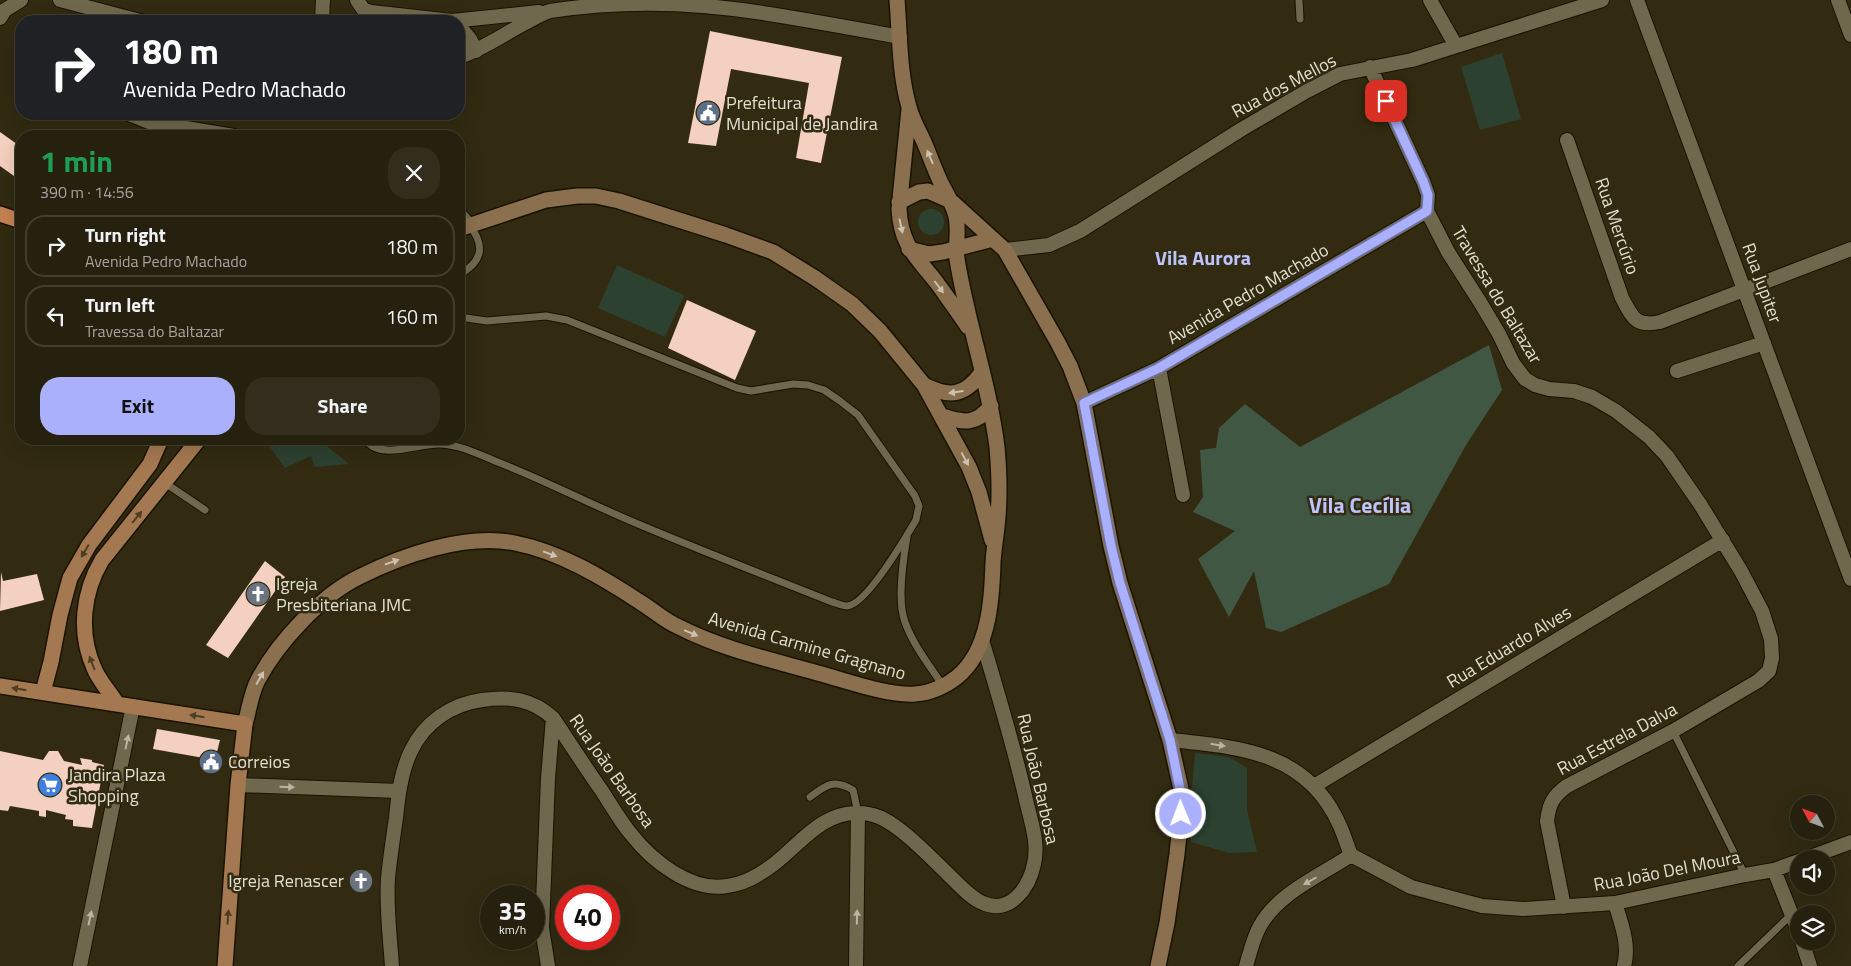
<!DOCTYPE html>
<html lang="en">
<head>
<meta charset="utf-8">
<style>
	:root { --surface:#26200e; --page:#322d1c; --text:#f1f3f6; --muted:#a4a39e; --line:#423e2e; --accent:#aab0fb }
	body { margin:0; font-family:"Titillium Web",sans-serif; background:var(--page); color:var(--text); height:100vh; display:flex; flex-direction:column; font-size:19px; white-space:nowrap }
	* { box-sizing:border-box; margin:0 }
	p { font-size:16px; color:var(--muted) }
	.icon { flex:none; width:28px; height:28px; fill:none; stroke:currentColor; stroke-width:2; stroke-linecap:round; stroke-linejoin:round }
	.map { position:relative; flex:1; overflow:hidden }
	.side { position:absolute; left:15px; top:130px; width:450px; height:315px; display:flex; flex-direction:column; background:var(--surface); border-radius:20px; box-shadow:0 5px 20px #0002,0 0 0 1px var(--line) }
	.side>* { flex:none }
	.top-card { position:absolute; left:15px; top:15px; width:450px; height:105px; border-radius:20px; box-shadow:0 5px 20px #0002,0 0 0 1px var(--line); background:#202124; color:#fff; overflow:hidden }
	.needle { width:32px; rotate:311deg }
	.tools { position:absolute; left:1790px; top:795px; display:grid; gap:10px }
	.tools a { display:grid; place-items:center; width:45px; height:45px; border-radius:50%; background:var(--surface); box-shadow:0 5px 20px #0002,0 0 0 1px var(--line); font-size:25px }
	.speed { position:absolute; left:480px; top:885px; display:flex; gap:10px; font-size:25px; font-weight:700; text-align:center }
	.speed>* { display:grid; place-content:center; width:65px; height:65px; border-radius:50%; background:var(--surface); box-shadow:0 5px 20px #0002,0 0 0 1px var(--line); line-height:1 }
	.speed small { font-size:12px; font-weight:400 }
	.speed .limit { border:8px solid #d22; background:#fff; color:#111 }
	.pin { position:absolute; display:grid; place-items:center; width:42px; height:42px; color:#fff; margin:-21px; border-radius:10px; box-shadow:0 2px 8px #0006 }
	.me { position:absolute; width:55px; margin:-28px; rotate:359deg; stroke-linejoin:round; filter:drop-shadow(0 0 4px #0008) }
	.turn { display:flex; align-items:center; gap:18px; height:105px; padding:0 25px; font-size:22px }
	.turn .icon { width:65px; height:65px; stroke-width:2.5 }
	.turn b { display:block; font-size:35px; line-height:42px }
	.round { display:grid; place-items:center; flex:none; width:52px; height:52px; border-radius:20px; background:var(--page) }
	.overview { display:flex; align-items:center; justify-content:space-between; height:85px; padding:0 25px }
	h1 { font-size:30px; font-weight:700; line-height:38px; color:#1e9e55 }
	.action { display:flex; gap:10px; margin-top:auto; padding:10px 25px }
	.action a { flex:1; height:58px; border-radius:20px; background:var(--accent); color:#111; font-size:20px; font-weight:700; line-height:58px; text-align:center }
	.action a+a { background:var(--page); color:var(--text) }
	ul { padding:0; list-style:none }
	li { display:flex; align-items:center; gap:15px; height:62px; margin:0 10px 8px; padding:0 15px; border:2px solid var(--line); border-radius:20px }
	li div { flex:1 }
	li b { display:block; font-size:19px }
	li em { font-style:normal }
	.map>svg:first-child { display:block }
</style>
</head>
<body>
<div class="map">
<svg width="1851" height="966" viewBox="0 0 1851 966">
	<rect width="100%" height="100%" fill="#322b12"/>
	<!-- green -->
	<path fill="#2d4130" d="M1502,53L1521,119L1480,130L1461,67Z
		M918 222a13 13 0 1 1 26 0a13 13 0 1 1-26 0Z
		M617,265L684,295L665,337L598,308Z
		M264,439H318L349,464L315,467L311,456L285,468Z
		M1195,753L1229,757L1247,768V810L1257,852L1229,853L1191,842V801Z"/>
	<!-- forest -->
	<path fill="#405843" d="M1489,345L1502,390L1466,445L1389,584L1281,632L1266,628L1254,571L1229,617L1198,559L1235,531L1193,512L1203,497L1200,450L1216,448L1219,428L1245,404L1300,447Z"/>
	<!-- building -->
	<path fill="#f3d0bf" d="M710,31L842,57L821,163L796,158L809,83L731,69L716,146L688,143Z
		M0,132L21,147V181L0,166Z
		M687,300L756,331L735,380L668,348Z
		M265,561L285,577L228,658L206,645Z
		M1,572L3,581L37,574L44,600L0,611Z
		M157,729L220,740L215,760L153,749Z
		M0,751L43,760L49,751H58L64,761L82,765L80,758L92,760V762L104,765L92,828L73,826V820L65,819L66,815L46,810V817L39,816V811L10,806L8,811L0,810Z"/>
	<g fill="none" stroke-linecap="round" stroke-linejoin="round">
		<!-- lane casing -->
		<g stroke="#1a1300" stroke-width="9">
			<path id="lane" d="M1299,0L1300,19
				M459,275C481,262 487,247 469,225
				M366,439C377,462 422,442 441,444C460,445 478,454 495,461C544,480 590,504 638,524C702,551 767,576 832,602C836,603 843,606 847,606C866,605 906,537 916,520L919,506L915,496L858,415L840,401L824,390L808,385L793,384L751,391L737,388L567,320L546,316L487,321L459,317
				M165,483L205,510
				M907,537C903,560 897,601 905,622C913,645 930,666 943,686
				M1673,731L1745,875
				M810,797C827,784 834,779 853,790L858,813
				M1738,966L1792,914"/>
		</g>
		<!-- street casing -->
		<g stroke="#1a1300" stroke-width="16">
			<path id="street" d="M60,0L140,21
				M357,0L363,9L371,12L452,21
				M1430,0L1456,46
				M1637,0L1851,579
				M1838,0L1851,35
				M0,18L5,10L21,0
				M322,21L323,0
				M452,21L539,12
				M459,26L470,39L476,51
				M459,57C484,49 505,33 529,21C536,17 543,13 550,11C622,0 697,2 769,14C813,21 857,29 900,37
				M1370,67L1423,181L1428,195L1427,211L1448,252L1480,302L1499,334L1513,363L1525,379L1535,385L1549,389L1574,391L1592,397L1616,411L1649,437L1667,456L1700,504L1741,571L1762,611L1771,639L1772,658L1769,671L1758,681L1673,731L1567,786C1553,796 1549,804 1547,821L1564,907
				M129,114L149,122L234,136
				M1567,140L1622,298C1633,318 1635,327 1660,322L1851,249
				M459,214L469,225
				M1005,250L1049,245L1080,231L1242,129L1307,91L1340,74L1412,60L1602,0
				M1159,368L1183,495
				M1677,371L1764,343
				M1084,403L1159,368L1427,211
				M1170,740C1240,747 1308,752 1340,826C1344,835 1347,845 1351,855
				M238,785L399,791
				M1314,786L1723,540
				M1351,855L1411,887L1482,906L1523,909L1615,903L1745,875L1774,870L1799,861
				M1805,859L1851,842
				M1774,870L1799,933
				M1615,903C1621,923 1630,945 1624,966
				M1802,941L1810,966
				M80,966L133,706
				M392,966C390,937 386,907 388,878C390,858 393,838 396,818C398,796 401,771 411,751C424,723 451,704 482,700C510,696 532,699 553,718C569,742 585,767 602,791C611,805 620,821 631,834C652,861 691,892 727,886C744,884 761,874 774,864C800,844 822,812 858,813C864,813 874,815 879,817C902,826 937,864 956,882C964,890 973,899 983,903C1010,915 1029,888 1034,864C1039,843 1031,822 1026,800C1014,746 998,694 982,640
				M548,966L542,928L548,778L553,718
				M856,966L858,813
				M1246,966C1250,953 1253,938 1260,926C1278,893 1320,876 1351,855"/>
		</g>
		<!-- secondary casing -->
		<g stroke="#1a1300" stroke-width="18">
			<path id="secondary" d="M909,109L899,209C901,246 916,256 937,283C947,297 958,312 968,327
				M899,202L919,192L928,191L937,195L951,201L1005,250L1057,341L1070,366L1084,403L1111,546L1120,583L1170,740L1181,789V814L1177,854L1167,923L1158,966
				M459,229L546,200L577,196H596L619,201L726,235L773,252L815,278L852,304L880,331L924,385L969,467L979,492L992,540
				M909,249L929,254L943,252L993,239
				M924,385C950,398 965,396 982,372
				M942,416C964,423 976,425 991,406
				M245,724C249,710 251,693 258,680C278,642 322,595 359,577C403,555 466,533 515,543C560,552 602,577 640,602C653,610 665,621 679,627C724,650 776,661 825,675C850,682 890,696 915,694C930,693 946,686 957,677C989,651 992,600 993,562C994,547 997,532 998,516C1000,493 999,470 997,447C989,383 967,322 957,259C955,244 960,227 955,213C952,203 947,194 942,185C935,171 930,156 924,142C919,131 912,119 909,107C899,72 900,36 897,0"/>
		</g>
		<!-- primary casing -->
		<g stroke="#1a1300" stroke-width="18">
			<path id="primary" d="M0,686L245,724L238,785L225,966
				M43,692L51,662L60,615L70,578L89,545L150,464L161,439
				M117,704C110,692 99,681 94,668C78,632 83,592 102,560L199,439"/>
		</g>
		<!-- highway casing -->
		<g stroke="#1a1300" stroke-width="18">
			<path id="highway" d="M0,214L21,221"/>
		</g>
		<!-- lane -->
		<use href="#lane" stroke="#70684d" stroke-width="7"/>
		<!-- street -->
		<use href="#street" stroke="#70684d" stroke-width="14"/>
		<!-- secondary -->
		<use href="#secondary" stroke="#8a704e" stroke-width="15"/>
		<!-- primary -->
		<use href="#primary" stroke="#a47850" stroke-width="15"/>
		<!-- highway -->
		<use href="#highway" stroke="#c68252" stroke-width="15"/>
	</g>
	<!-- one-way arrows -->
	<defs><path id="oneway-solid" d="M-6-.8H1V-3.2L6.5 0L1 3.2V.8H-6Z" transform="scale(1.25)"/></defs>
	<g fill="#ccc2af">
		<use href="#oneway-solid" transform="translate(930 157) rotate(-113)"/>
		<use href="#oneway-solid" transform="translate(901 226) rotate(78)"/>
		<use href="#oneway-solid" transform="translate(939 287) rotate(53)"/>
		<use href="#oneway-solid" transform="translate(956 392) rotate(172)"/>
		<use href="#oneway-solid" transform="translate(965 459) rotate(62)"/>
		<use href="#oneway-solid" transform="translate(550 554) rotate(20)"/>
		<use href="#oneway-solid" transform="translate(392 562) rotate(-19)"/>
		<use href="#oneway-solid" transform="translate(691 633) rotate(23)"/>
		<use href="#oneway-solid" transform="translate(260 678) rotate(-60)"/>
	</g>
	<g fill="#4e3e22">
		<use href="#oneway-solid" transform="translate(137 517) rotate(-51)"/>
		<use href="#oneway-solid" transform="translate(85 551) rotate(120)"/>
		<use href="#oneway-solid" transform="translate(92 663) rotate(-111)"/>
		<use href="#oneway-solid" transform="translate(19 689) rotate(-171)"/>
		<use href="#oneway-solid" transform="translate(197 716) rotate(-171)"/>
		<use href="#oneway-solid" transform="translate(228 917) rotate(-86)"/>
	</g>
	<g fill="#bab5a2">
		<use href="#oneway-solid" transform="translate(127 742) rotate(-78)"/>
		<use href="#oneway-solid" transform="translate(1218 745) rotate(9)"/>
		<use href="#oneway-solid" transform="translate(287 787) rotate(2)"/>
		<use href="#oneway-solid" transform="translate(1310 881) rotate(150)"/>
		<use href="#oneway-solid" transform="translate(857 917) rotate(-89)"/>
		<use href="#oneway-solid" transform="translate(90 918) rotate(-78)"/>
	</g>
	<g fill="none" stroke-linecap="round" stroke-linejoin="round">
		<!-- route casing -->
		<g stroke="#6e72a3" stroke-width="12">
			<path id="route" d="M1181,814L1180,789L1170,740L1120,583L1111,546L1084,403L1159,368L1427,211L1428,195L1423,181L1386,101"/>
		</g>
		<!-- route -->
		<use href="#route" stroke="#aab0fb" stroke-width="9"/>
	</g>
	<!-- icons -->
	<defs>
		<g id="civic-disc" transform="scale(1.25)"><circle r="9.5" fill="#5c6f8a" stroke="#322b12"/><path d="M-.6-6.5H3V-4.5H.6V-3L4-1V1h2V6H-6V1h2V-1L-.6-3ZM-1.2 2.5V6h2.4V2.5Z" fill="#fff"/></g>
		<g id="church-disc" transform="scale(1.25)"><circle r="9.5" fill="#6b7280" stroke="#322b12"/><path d="M-1.2-6h2.4v3.5h3.3v2.4h-3.3V6h-2.4V-.1h-3.3v-2.4h3.3Z" fill="#fff"/></g>
		<g id="supermarket-disc" transform="scale(1.25)"><circle r="9.5" fill="#3f7fe0" stroke="#322b12"/><path d="M-6-5.5h2.5l.6 2H6L4.5 2H-2.5L-4.4-4H-6ZM-1.5 3.2a1.3 1.3 0 1 0 .1 0ZM3 3.2a1.3 1.3 0 1 0 .1 0Z" fill="#fff"/></g>
	</defs>
	<g fill-rule="evenodd">
		<use href="#civic-disc" x="708" y="113"/>
		<use href="#church-disc" x="258" y="594"/>
		<use href="#civic-disc" x="211" y="762"/>
		<use href="#supermarket-disc" x="50" y="785"/>
		<use href="#church-disc" x="361" y="881"/>
	</g>
	<g text-anchor="middle" stroke-width="5" stroke-linejoin="round" paint-order="stroke">
		<!-- street labels -->
		<g font-size="18" fill="#e2decf" stroke="#322b12">
			<text transform="translate(1284 86) rotate(-28)" y="6">Rua dos Mellos</text>
			<text transform="translate(1617 226) rotate(71)" y="6">Rua Mercúrio</text>
			<text transform="translate(1762 283) rotate(70)" y="6">Rua Jupiter</text>
			<text transform="translate(1248 294) rotate(-30)" y="6">Avenida Pedro Machado</text>
			<text transform="translate(1497 295) rotate(59)" y="6">Travessa do Baltazar</text>
			<text transform="translate(807 646) rotate(16)" y="6">Avenida Carmine Gragnano</text>
			<text transform="translate(1509 647) rotate(-31)" y="6">Rua Eduardo Alves</text>
			<text transform="translate(1617 739) rotate(-28)" y="6">Rua Estrela Dalva</text>
			<text transform="translate(612 771) rotate(55)" y="6">Rua João Barbosa</text>
			<text transform="translate(1038 779) rotate(77)" y="6">Rua João Barbosa</text>
			<text transform="translate(1667 871) rotate(-11)" y="6">Rua João Del Moura</text>
		</g>
		<!-- poi labels -->
		<g font-size="18" fill="#e2decf" stroke="#322b12" text-anchor="start">
			<text x="726" y="109">Prefeitura<tspan x="726" dy="21">Municipal de Jandira</tspan></text>
			<text x="276" y="590">Igreja<tspan x="276" dy="21">Presbiteriana JMC</tspan></text>
			<text x="228" y="768">Correios</text>
			<text x="68" y="781">Jandira Plaza<tspan x="68" dy="21">Shopping</tspan></text>
			<text x="344" y="887" text-anchor="end">Igreja Renascer</text>
		</g>
		<!-- quarter labels -->
		<g font-size="20" font-weight="bold" fill="#bdc3fc" stroke="#322b12">
			<text x="1203" y="265">Vila Aurora</text>
		</g>
		<!-- district labels -->
		<g font-size="22" font-weight="bold" fill="#bdc3fc" stroke="#322b12">
			<text x="1360" y="513">Vila Cecília</text>
		</g>
	</g>
</svg>
<div class="tools">
<a><svg class="needle" viewBox="-14 -14 28 28"><path d="M0-13l5 13h-10z" fill="#e53935"/><path d="M0 13l5-13h-10z" fill="#a4a39e"/></svg></a>
<a><svg class="icon" aria-label="sound" viewBox="0 0 24 24"><path d="M4 9h4l5-4v14l-5-4H4zM17 9q2 3 0 6"/></svg></a>
<a><svg class="icon" aria-label="layers" viewBox="0 0 24 24"><path d="M12 4l9 5-9 5-9-5zM3 14l9 5 9-5"/></svg></a>
</div>
<div class="speed"><div>35<small>km/h</small></div><div class="limit">40</div></div>
<div class="pin" style="left:1386px;top:101px;background:#d93025"><svg class="icon" aria-label="arrive" viewBox="0 0 24 24"><path d="M6 21V4h12l-3 4 3 4H6"/></svg></div>
<svg class="me" style="left:1181px;top:814px" viewBox="-20 -20 40 40"><circle r="17" fill="#aab0fb" stroke="#fff" stroke-width="3"/><path d="M0-11L8 9 0 5-8 9z" fill="#fff"/></svg>
<div class="top-card">
<div class="turn"><svg class="icon" aria-label="right" viewBox="0 0 24 24"><path d="M7 20v-9h11M14 6l5 5-5 5"/></svg><div><b>180 m</b>Avenida Pedro Machado</div></div>
</div>
<section class="side">
<div class="overview"><div><h1>1 min</h1><p>390 m · 14:56</p></div><a class="round"><svg class="icon" aria-label="close" viewBox="0 0 24 24"><path d="M6 6l12 12M18 6L6 18"/></svg></a></div>
<ul>
<li><svg class="icon" aria-label="right" viewBox="0 0 24 24"><path d="M7 20v-9h11M14 6l5 5-5 5"/></svg><div><b>Turn right</b><p>Avenida Pedro Machado</p></div><em>180 m</em></li>
<li><svg class="icon" aria-label="left" viewBox="0 0 24 24"><path d="M17 20v-9H6M10 6l-5 5 5 5"/></svg><div><b>Turn left</b><p>Travessa do Baltazar</p></div><em>160 m</em></li>
</ul>
<div class="action"><a>Exit</a><a>Share</a></div>
</section>
</div>
</body>
</html>
